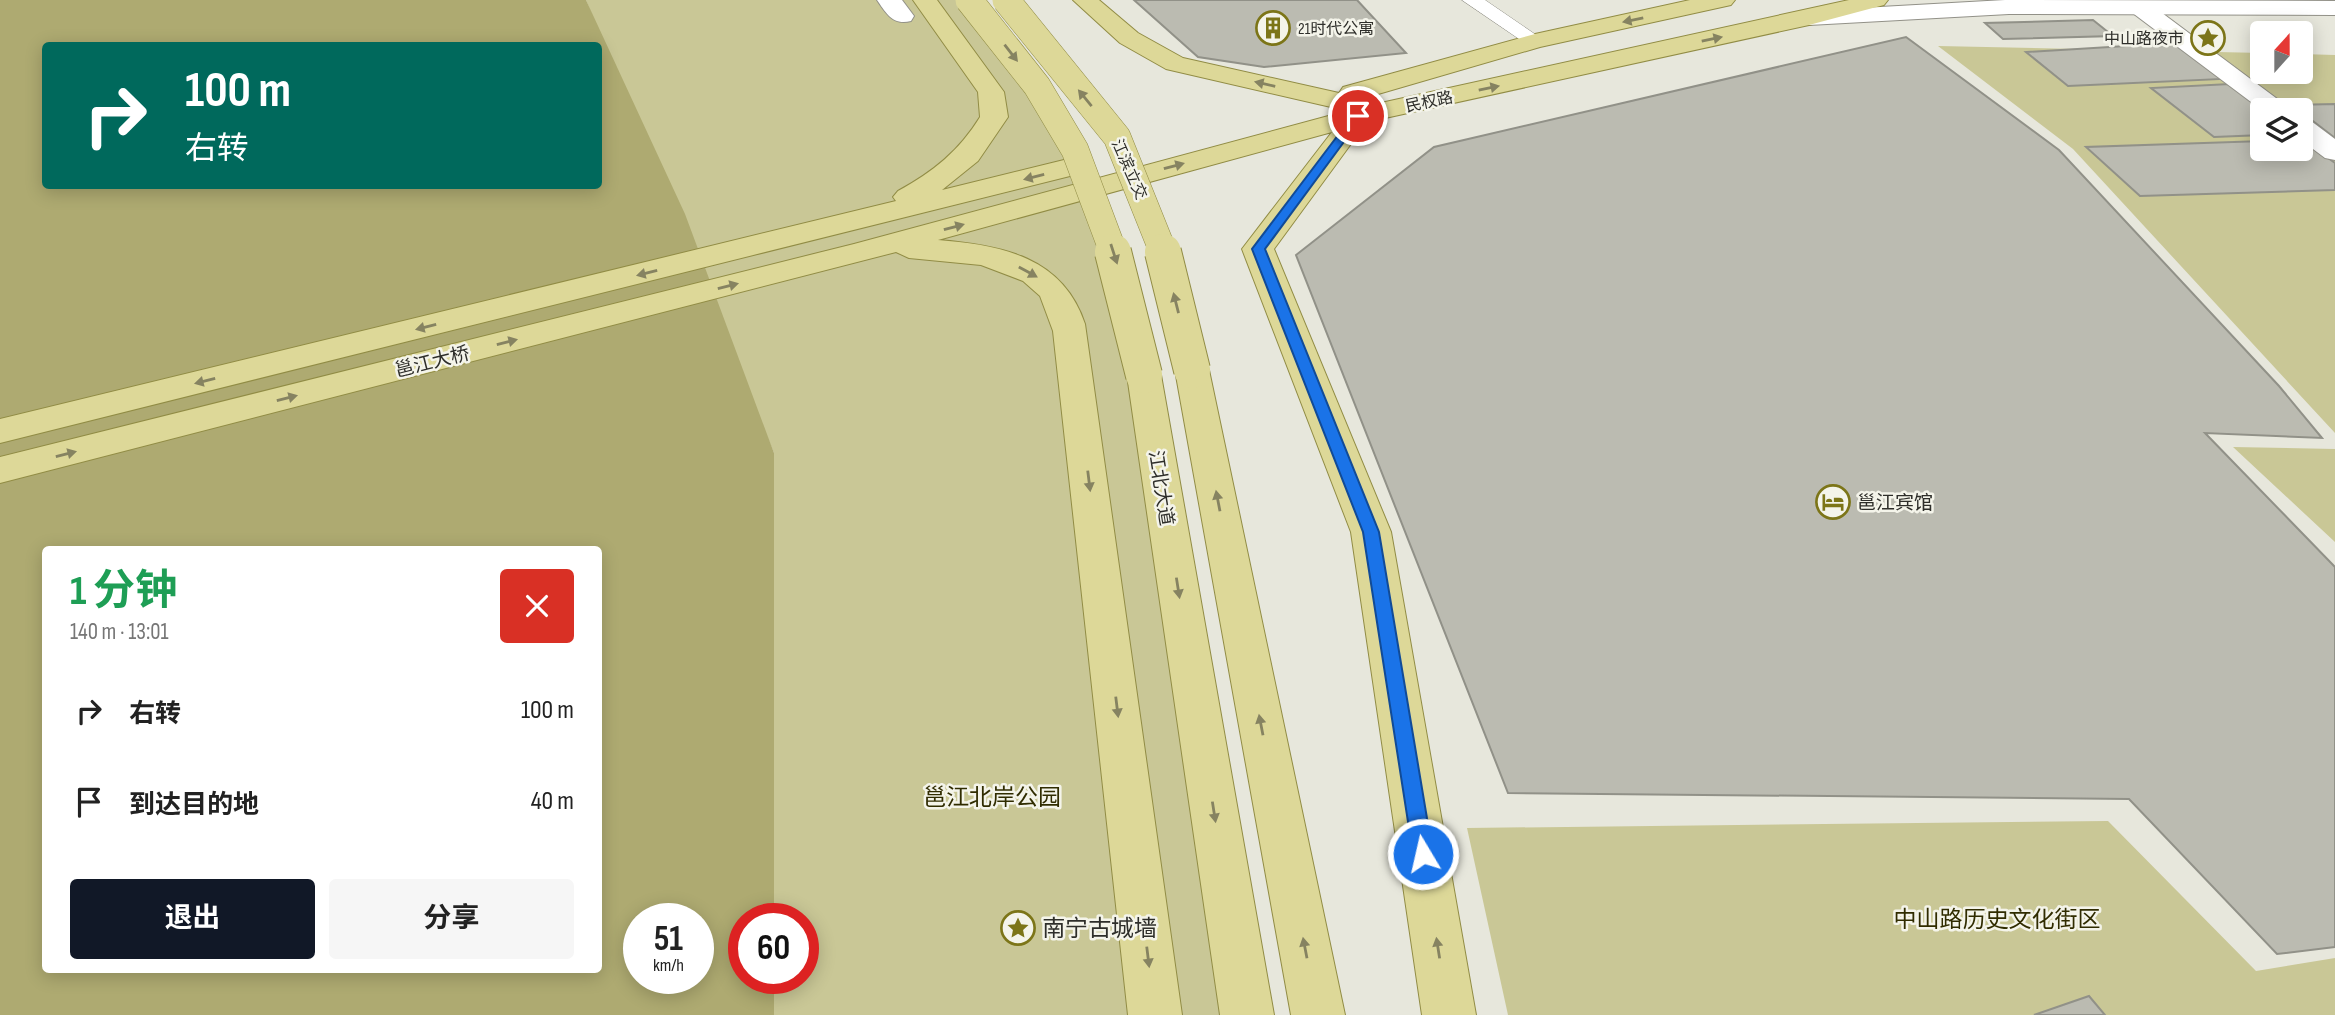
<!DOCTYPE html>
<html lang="zh">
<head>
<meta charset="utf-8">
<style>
	:root { --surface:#fff; --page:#f6f6f6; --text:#222; --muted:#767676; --accent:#111827 }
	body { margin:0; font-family:"Sofia Sans Condensed","Noto Sans SC",sans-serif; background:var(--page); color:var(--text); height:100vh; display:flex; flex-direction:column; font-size:26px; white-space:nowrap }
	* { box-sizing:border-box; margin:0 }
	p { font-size:23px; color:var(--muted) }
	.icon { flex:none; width:38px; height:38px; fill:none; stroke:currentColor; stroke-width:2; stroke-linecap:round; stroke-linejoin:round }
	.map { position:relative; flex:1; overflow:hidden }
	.details { position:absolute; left:42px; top:546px; width:560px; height:427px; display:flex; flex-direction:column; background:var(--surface); border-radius:7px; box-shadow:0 4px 18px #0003 }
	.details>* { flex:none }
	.banner { position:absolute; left:42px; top:42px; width:560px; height:147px; border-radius:7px; box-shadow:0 4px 18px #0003; background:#00695c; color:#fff; overflow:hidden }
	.needle { width:46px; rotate:21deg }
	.fabs { position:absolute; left:2250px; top:21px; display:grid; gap:14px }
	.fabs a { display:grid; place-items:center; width:63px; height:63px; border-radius:7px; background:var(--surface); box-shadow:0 4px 18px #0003; font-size:35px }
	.speed { position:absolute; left:623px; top:903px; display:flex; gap:14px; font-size:35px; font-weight:700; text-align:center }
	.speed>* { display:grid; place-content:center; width:91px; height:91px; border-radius:50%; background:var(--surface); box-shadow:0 4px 18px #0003; line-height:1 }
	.speed small { font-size:18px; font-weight:400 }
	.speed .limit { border:10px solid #d22; background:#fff; color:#111 }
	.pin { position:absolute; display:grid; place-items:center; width:60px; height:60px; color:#fff; margin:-30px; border:4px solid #fff; border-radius:50%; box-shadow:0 2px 7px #0007 }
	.me { position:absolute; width:77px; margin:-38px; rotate:351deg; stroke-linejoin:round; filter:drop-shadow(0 0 5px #0008) }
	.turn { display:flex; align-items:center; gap:24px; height:147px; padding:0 28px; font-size:32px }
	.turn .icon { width:91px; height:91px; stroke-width:2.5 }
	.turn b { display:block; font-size:49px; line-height:60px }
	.round { display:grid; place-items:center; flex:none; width:74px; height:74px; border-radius:7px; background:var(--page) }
	.head { display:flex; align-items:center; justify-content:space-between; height:119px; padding:0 28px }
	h1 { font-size:42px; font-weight:700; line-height:52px; color:#1e9e55 }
	.action { display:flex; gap:14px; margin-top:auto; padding:14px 28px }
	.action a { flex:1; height:80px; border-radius:7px; background:var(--accent); color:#fff; font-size:28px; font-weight:700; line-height:80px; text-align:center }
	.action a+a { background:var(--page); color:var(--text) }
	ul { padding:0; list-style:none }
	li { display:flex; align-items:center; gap:21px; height:91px; padding:0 28px }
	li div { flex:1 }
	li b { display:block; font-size:26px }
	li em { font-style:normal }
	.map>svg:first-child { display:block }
</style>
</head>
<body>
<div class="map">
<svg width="2335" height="1015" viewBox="0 0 2335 1015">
	<rect width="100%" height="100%" fill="#e7e7dc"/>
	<!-- green -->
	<path fill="#c9c796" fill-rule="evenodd" d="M586,0H969L1037,86L1115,257L1247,1015H774V978H803V919H774V453Z
		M1938,46L2263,53V72H2301V54L2335,55V433L2073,149ZM2263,110H2301V149H2263Z
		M2233,447L2335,449V542Z
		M2108,821L2256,971L2335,958V1015H1508L1467,828Z"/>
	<!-- water -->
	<path fill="#aeaa71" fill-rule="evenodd" d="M0,0H586L685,214L774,453V919H744V978H774V1015H0ZM46,46H598V186H46ZM46,550H598V970H46ZM639,919H698V978H639Z"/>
	<!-- building -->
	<path fill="#bbbbb1" stroke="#919188" stroke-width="2" d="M1134,0H1357L1406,53L1264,67L1198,57Z
		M2093,20L2113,36L2003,39L1985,23Z
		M1906,37L2059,150L2279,386L2322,438L2205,433L2335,567V947L2277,954L2129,799L1508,793L1296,255L1434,147Z
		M2175,43L2222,79L2068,86L2026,52Z
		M2230,84L2263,111V135L2214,137L2151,88Z
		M2335,104V138L2292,105Z
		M2301,139L2335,163V190L2140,196L2086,147L2263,141V149H2301Z
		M2089,996L2105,1015H2034Z"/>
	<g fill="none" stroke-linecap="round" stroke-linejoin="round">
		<!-- service casing -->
		<g stroke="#929188" stroke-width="1">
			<path id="service" d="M1462,0H1485L1545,41L1535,47L1528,45Z"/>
		</g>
		<!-- pedestrian casing -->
		<g stroke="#929188" stroke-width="2">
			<path id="pedestrian" d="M877,0H902L914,16L911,21C893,26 886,13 877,0Z
				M2130,1H2146L2292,110L2263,111L2130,11L2126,6Z
				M2301,119L2311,121L2335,139V160L2325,158L2301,140Z"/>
		</g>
		<!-- tertiary casing -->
		<g stroke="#929188" stroke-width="2">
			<path id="tertiary" d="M2005,0L2335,1V15L2009,14L1809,25L1800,23L1797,18L1800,13L1809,11Z"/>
		</g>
		<!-- primary casing -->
		<g stroke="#918c45" stroke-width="2">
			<path id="primary" d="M913,0H937L1004,92L1008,117L978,161L942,190L1064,160L1074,163L1078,169L1074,175L0,443V419L896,201L893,197L898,191C933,172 959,151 980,117L978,92Z
				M1073,0H1099L1138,33L1183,58L1339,93L1343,87L1535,34L1690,0H1735L1731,5L1540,47L1361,99H1344L1340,105L1331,107L1166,69L1120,43Z
				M1849,0H1888L1884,5L1809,25L1367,122L1274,249L1391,532L1476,1015H1422L1351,532L1242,249L1332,132L938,240C1002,245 1063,257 1085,324L1182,1015H1128L1053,331L1040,296L1023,281L981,265L909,258L896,252L0,483V457L854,244L1358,108Z
				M1192,359L1204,362L1209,370L1345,1015H1291L1175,370L1180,362Z
				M1144,364L1156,367L1161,375L1274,1015H1220L1127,375L1132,367Z"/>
		</g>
		<!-- service -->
		<use href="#service" fill="#fff" fill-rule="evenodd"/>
		<!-- pedestrian -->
		<use href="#pedestrian" fill="#fff" fill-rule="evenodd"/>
		<!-- tertiary -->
		<use href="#tertiary" fill="#fff" fill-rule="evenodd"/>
		<!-- primary -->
		<use href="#primary" fill="#ddd898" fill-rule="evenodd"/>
		<!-- primary-bridge-far1 casing -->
		<g stroke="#918c45" stroke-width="28" stroke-linecap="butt">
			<path id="primary-bridge-far1" d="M969,0L1037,86L1075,150L1114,254
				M1006,0L1117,137L1164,254"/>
		</g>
		<!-- primary-bridge casing -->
		<g stroke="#918c45" stroke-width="38" stroke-linecap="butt">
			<path id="primary-bridge" d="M1113,252L1144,375
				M1163,252L1192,370"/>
		</g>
		<!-- primary-bridge-far1 -->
		<use href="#primary-bridge-far1" stroke="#ddd898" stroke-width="27"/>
		<!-- primary-bridge -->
		<use href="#primary-bridge" stroke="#ddd898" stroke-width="36"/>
	</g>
	<!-- one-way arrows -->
	<defs><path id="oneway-solid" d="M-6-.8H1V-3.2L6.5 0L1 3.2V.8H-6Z" transform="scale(1.75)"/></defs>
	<g fill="#868361">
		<use href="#oneway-solid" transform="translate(1633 20) rotate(168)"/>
		<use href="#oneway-solid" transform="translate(1712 39) rotate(-12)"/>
		<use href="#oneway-solid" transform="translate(1011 53) rotate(52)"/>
		<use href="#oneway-solid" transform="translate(1265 84) rotate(-167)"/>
		<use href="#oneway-solid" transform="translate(1489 88) rotate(-12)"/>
		<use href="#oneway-solid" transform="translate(1085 98) rotate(-129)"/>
		<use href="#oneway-solid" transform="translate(1174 166) rotate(-15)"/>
		<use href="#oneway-solid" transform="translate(1034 177) rotate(166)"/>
		<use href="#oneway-solid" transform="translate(954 227) rotate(-15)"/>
		<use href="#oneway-solid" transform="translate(1114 254) rotate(72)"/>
		<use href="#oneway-solid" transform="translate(1028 272) rotate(29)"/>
		<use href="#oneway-solid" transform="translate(647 273) rotate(166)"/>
		<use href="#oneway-solid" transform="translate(728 286) rotate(-14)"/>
		<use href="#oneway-solid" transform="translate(1176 303) rotate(-104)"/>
		<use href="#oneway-solid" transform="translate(426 327) rotate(166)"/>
		<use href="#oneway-solid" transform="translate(507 342) rotate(-14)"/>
		<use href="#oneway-solid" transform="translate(205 381) rotate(166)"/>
		<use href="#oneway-solid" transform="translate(287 398) rotate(-14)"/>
		<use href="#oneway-solid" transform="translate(66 454) rotate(-14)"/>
		<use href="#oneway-solid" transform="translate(1089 481) rotate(83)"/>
		<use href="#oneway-solid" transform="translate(1218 501) rotate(-101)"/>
		<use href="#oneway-solid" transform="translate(1178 588) rotate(81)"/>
		<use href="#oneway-solid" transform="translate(1117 707) rotate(83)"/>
		<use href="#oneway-solid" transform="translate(1261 725) rotate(-101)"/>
		<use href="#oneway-solid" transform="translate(1214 812) rotate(81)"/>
		<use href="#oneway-solid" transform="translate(1305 948) rotate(-101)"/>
		<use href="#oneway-solid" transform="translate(1438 948) rotate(-99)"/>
		<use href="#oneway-solid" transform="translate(1148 957) rotate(83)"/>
	</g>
	<!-- route -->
	<path fill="#1a73e8" stroke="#114b97" stroke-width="2" d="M1354,114L1363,116L1265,249L1379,532L1433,854L1430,860L1423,863L1416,860L1413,854L1363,532L1252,249Z"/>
	<!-- icons -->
	<defs>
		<g id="building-ring" transform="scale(1.75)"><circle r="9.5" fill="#f4f4ea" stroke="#7c7518" stroke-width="1.5"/><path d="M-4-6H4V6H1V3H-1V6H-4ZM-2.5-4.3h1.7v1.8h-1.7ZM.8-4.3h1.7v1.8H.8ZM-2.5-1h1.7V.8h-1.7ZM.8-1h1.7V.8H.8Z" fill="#7c7518"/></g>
		<g id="sight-ring" transform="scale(1.75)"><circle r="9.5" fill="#f4f4ea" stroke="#7c7518" stroke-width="1.5"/><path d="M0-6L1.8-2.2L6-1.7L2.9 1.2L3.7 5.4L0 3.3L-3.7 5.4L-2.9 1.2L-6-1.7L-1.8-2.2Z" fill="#7c7518"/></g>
		<g id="hotel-ring" transform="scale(1.75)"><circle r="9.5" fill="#f4f4ea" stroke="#7c7518" stroke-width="1.5"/><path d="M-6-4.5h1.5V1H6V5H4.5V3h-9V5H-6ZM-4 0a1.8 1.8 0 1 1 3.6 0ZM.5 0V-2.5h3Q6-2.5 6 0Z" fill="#7c7518"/></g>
	</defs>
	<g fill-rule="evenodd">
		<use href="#building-ring" x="1273" y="28"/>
		<use href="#sight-ring" x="2208" y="38"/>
		<use href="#hotel-ring" x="1833" y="502"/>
		<use href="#sight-ring" x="1018" y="928"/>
	</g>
	<g text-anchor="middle" stroke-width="5" stroke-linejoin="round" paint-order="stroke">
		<!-- far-poi labels -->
		<g font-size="16" fill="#2e2e2a" stroke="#f4f4ea" text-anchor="start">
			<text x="1298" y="34">21时代公寓</text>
			<text x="2184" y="44" text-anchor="end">中山路夜市</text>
		</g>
		<!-- far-street labels -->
		<g font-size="16" fill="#2e2e2a" stroke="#f4f4ea">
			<text transform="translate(1429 101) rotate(-12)" y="6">民权路</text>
			<text transform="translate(1130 169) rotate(66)" y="6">江滨立交</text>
		</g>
		<!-- street labels -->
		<g font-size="19" fill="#2e2e2a" stroke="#f4f4ea">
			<text transform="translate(432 361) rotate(-14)" y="7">邕江大桥</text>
			<text transform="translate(1162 488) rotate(81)" y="7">江北大道</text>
		</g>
		<!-- poi labels -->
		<g font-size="19" fill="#2e2e2a" stroke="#f4f4ea" text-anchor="start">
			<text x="1857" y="509">邕江宾馆</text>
		</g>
		<!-- near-park labels -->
		<g font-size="23" fill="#302c00" stroke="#f4f4ea">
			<text x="992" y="805">邕江北岸公园</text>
			<text x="1997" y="927">中山路历史文化街区</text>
		</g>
		<!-- near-poi labels -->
		<g font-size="23" fill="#2e2e2a" stroke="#f4f4ea" text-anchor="start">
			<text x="1042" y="936">南宁古城墙</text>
		</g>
	</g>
</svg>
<div class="fabs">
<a><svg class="needle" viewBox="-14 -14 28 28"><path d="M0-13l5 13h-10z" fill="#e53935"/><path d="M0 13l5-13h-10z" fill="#767676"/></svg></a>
<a><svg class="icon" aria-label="layers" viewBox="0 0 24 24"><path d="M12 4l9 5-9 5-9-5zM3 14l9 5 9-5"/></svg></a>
</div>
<div class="speed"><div>51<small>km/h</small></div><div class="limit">60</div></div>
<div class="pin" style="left:1358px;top:116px;background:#d93025"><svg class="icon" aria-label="arrive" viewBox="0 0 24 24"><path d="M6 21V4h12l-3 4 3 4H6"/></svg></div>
<svg class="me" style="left:1423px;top:854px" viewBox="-20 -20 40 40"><circle r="17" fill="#1a73e8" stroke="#fff" stroke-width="3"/><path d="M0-11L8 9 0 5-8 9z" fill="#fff"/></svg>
<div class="banner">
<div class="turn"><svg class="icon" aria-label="right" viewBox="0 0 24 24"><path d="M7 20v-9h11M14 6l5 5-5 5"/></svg><div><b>100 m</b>右转</div></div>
</div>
<section class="details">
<div class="head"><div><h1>1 分钟</h1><p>140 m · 13:01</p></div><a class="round" style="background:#d93025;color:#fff"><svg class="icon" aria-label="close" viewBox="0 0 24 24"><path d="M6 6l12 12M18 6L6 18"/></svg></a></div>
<ul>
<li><svg class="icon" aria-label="right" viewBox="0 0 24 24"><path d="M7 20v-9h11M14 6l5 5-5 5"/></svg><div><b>右转</b></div><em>100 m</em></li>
<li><svg class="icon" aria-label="arrive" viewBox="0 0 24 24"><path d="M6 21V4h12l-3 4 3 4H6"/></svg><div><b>到达目的地</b></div><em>40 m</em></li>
</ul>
<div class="action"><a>退出</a><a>分享</a></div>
</section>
</div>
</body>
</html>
